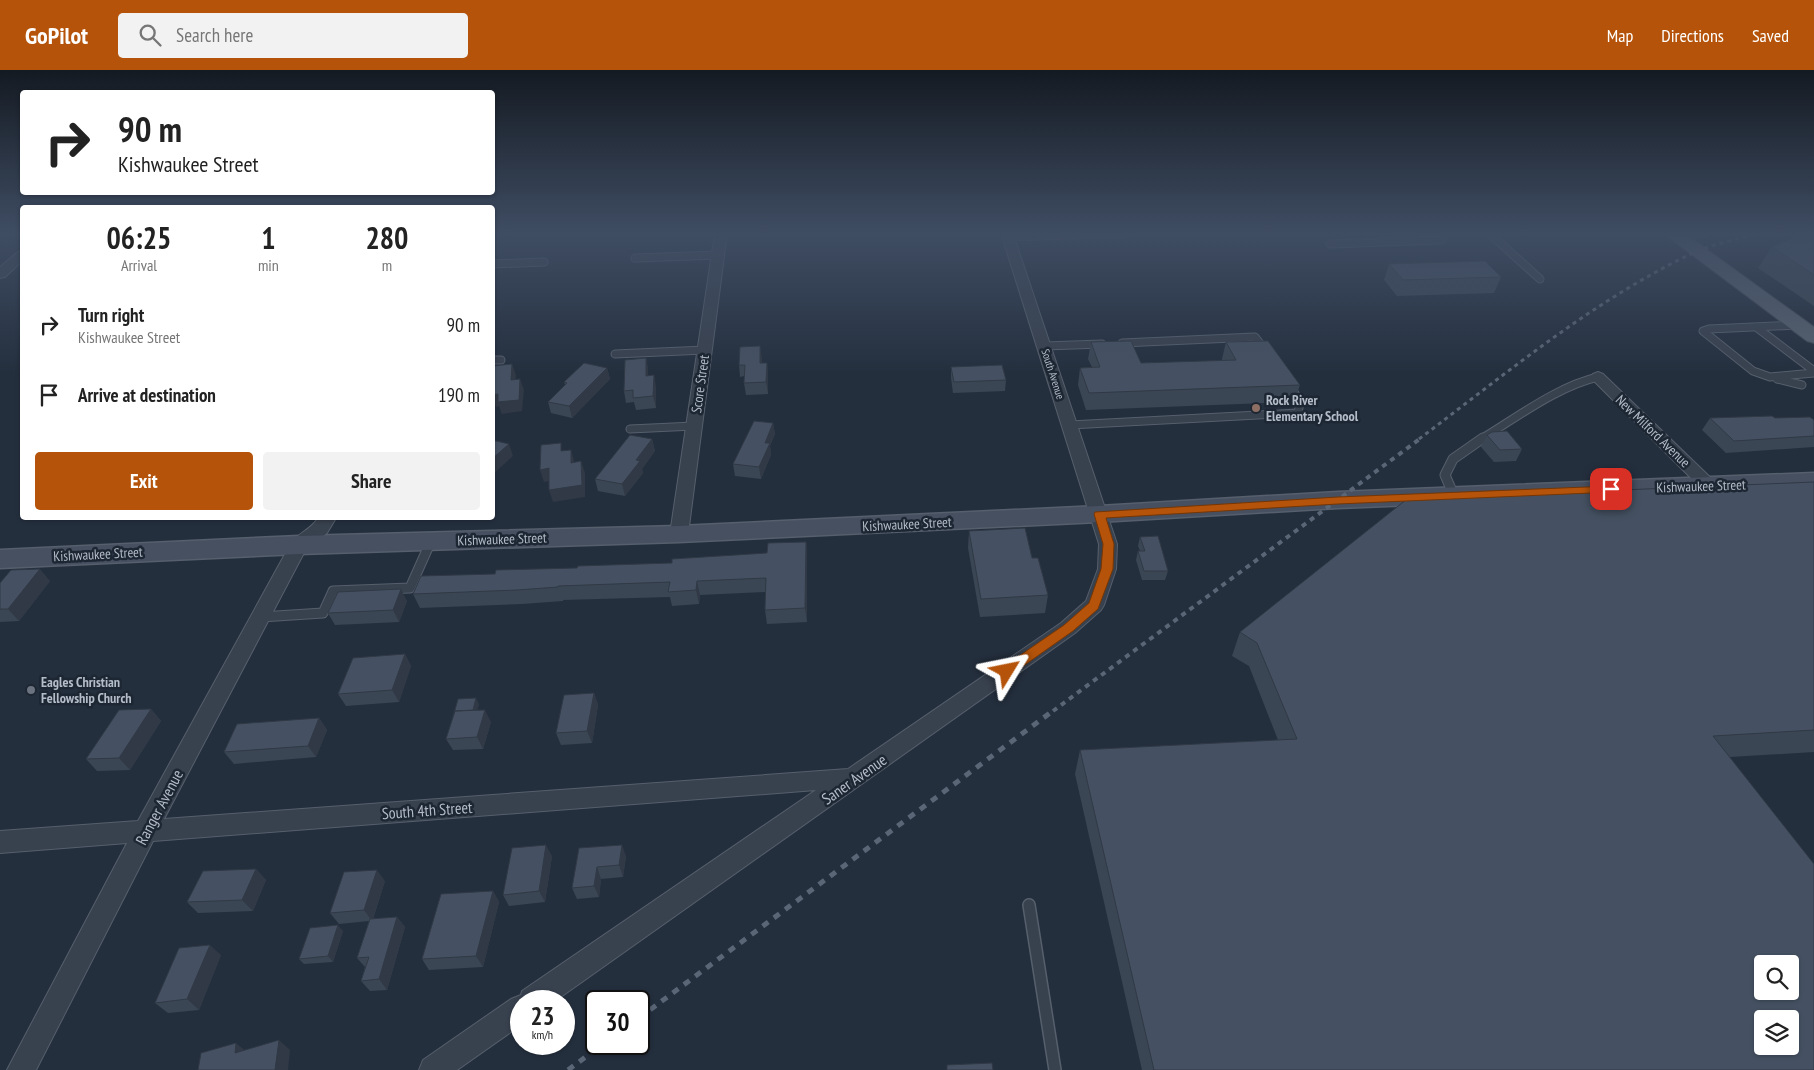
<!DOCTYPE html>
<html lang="en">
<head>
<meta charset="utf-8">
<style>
	:root { --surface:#fff; --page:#f2f2f2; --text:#222; --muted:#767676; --accent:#b45309 }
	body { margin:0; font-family:"PT Sans Narrow",sans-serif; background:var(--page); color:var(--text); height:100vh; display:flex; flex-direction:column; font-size:19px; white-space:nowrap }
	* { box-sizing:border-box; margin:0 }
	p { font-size:16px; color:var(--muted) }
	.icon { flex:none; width:28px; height:28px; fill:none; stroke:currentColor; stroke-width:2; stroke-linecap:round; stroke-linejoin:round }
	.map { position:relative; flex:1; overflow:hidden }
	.panel { position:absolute; left:20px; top:135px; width:475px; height:315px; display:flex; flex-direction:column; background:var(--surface); border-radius:5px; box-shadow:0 1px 4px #0004 }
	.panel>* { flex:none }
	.guide { position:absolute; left:20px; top:20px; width:475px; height:105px; border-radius:5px; box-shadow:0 1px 4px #0004; background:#fff; color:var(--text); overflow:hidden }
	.buttons { position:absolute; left:1754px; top:885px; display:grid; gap:10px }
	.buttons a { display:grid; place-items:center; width:45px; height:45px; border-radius:5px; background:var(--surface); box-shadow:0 1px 4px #0004; font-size:25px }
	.speed { position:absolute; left:510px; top:920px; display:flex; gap:10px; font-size:25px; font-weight:700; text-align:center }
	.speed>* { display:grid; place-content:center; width:65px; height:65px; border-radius:50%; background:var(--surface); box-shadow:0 1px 4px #0004; line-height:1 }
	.speed small { font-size:12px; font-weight:400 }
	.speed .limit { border:2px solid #111; border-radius:8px; background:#fff; color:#111 }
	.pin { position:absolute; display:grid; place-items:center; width:42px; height:42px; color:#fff; margin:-21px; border-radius:10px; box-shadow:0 2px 8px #0006 }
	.me { position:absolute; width:55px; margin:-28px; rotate:55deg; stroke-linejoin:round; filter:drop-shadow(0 0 4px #0008) }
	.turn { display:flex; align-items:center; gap:18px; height:105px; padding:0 15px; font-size:22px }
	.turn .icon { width:65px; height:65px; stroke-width:2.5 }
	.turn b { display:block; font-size:35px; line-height:42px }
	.eta { display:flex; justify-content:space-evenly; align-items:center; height:85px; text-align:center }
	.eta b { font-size:30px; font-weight:800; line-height:35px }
	.primary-button { display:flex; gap:10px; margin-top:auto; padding:10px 15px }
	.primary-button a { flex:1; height:58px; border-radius:5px; background:var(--accent); color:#fff; font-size:20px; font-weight:800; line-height:58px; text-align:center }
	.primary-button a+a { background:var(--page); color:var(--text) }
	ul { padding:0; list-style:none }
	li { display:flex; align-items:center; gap:15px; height:70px; padding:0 15px }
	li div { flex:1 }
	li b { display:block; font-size:19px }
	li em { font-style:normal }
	header { display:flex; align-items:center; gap:30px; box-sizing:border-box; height:70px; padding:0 25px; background:var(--accent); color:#fff }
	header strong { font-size:24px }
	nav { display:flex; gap:28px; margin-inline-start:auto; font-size:18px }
	.search { width:350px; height:45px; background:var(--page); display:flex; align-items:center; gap:12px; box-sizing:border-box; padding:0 18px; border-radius:5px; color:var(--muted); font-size:19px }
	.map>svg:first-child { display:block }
</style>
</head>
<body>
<header>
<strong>GoPilot</strong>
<div class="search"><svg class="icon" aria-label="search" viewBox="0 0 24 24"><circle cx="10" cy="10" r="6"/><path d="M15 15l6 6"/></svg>Search here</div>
<nav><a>Map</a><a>Directions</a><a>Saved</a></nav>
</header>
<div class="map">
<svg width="1814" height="1000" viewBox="0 0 1814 1000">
	<rect width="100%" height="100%" fill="#242f3e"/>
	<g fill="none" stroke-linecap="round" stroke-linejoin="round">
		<!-- lane-far2 casing -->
		<g stroke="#565f6c" stroke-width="9">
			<path id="lane-far2" d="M1489,163L1540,209
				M1675,165L1704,163
				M1330,174L1442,170L1445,163
				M635,188L718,185
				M492,194L544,192
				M1798,255L1709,259L1703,261L1753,301L1770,307L1814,303
				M1756,257L1814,301
				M1122,273L1255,267L1265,280
				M1044,276L1102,274
				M615,284L705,280
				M492,290H501
				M1777,309L1802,315
				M1070,355L1298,343L1300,332L1290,315
				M630,359L694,356
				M1481,369C1516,348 1558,316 1598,307"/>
		</g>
		<!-- lane-far1 casing -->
		<g stroke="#565f6c" stroke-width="11">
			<path id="lane-far1" d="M1454,426L1445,405L1453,389L1483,368
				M261,547L323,543L333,521L410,518L431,471"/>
		</g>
		<!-- lane casing -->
		<g stroke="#565f6c" stroke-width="14">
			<path id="lane" d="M1029,835L1055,1000"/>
		</g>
		<!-- street casing -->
		<g stroke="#565f6c" stroke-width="2">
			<path id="street" d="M715,163H727L688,464L685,468L679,470L673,468L670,464Z
				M1001,163H1131L1125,167L1015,170L1117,474L1116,499L1104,535L1101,540L1075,563L555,931H521V955L457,1000H419L423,990L511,929L521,925L522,921L816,720L153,771L36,1000H7L127,773L0,783V761L138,751L290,475C297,463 311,460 318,448H336L327,463L306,479L164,749L848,699L1061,553L1086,531L1098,499L1099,474Z
				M22,181V191L5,207L0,208V197L18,182Z
				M1598,302L1603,304L1715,412L1718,416L1715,420L1709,421L1703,420L1590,307L1593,304Z"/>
		</g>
		<!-- secondary casing -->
		<g stroke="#565f6c" stroke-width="3">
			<path id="secondary" d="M1814,403V419L1338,438L1099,452L679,472L299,484L0,498V480L299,466L679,456L1099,436L1338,422Z"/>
		</g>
		<!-- primary casing -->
		<g stroke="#414a57" stroke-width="2">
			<path id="primary" d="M1663,163H1684L1814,257V273L1807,271Z"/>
		</g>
		<!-- lane-far2 -->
		<use href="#lane-far2" stroke="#38414e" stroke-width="7"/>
		<!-- lane-far1 -->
		<use href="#lane-far1" stroke="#38414e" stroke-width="9"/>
		<!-- lane -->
		<use href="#lane" stroke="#38414e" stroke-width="11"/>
		<!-- street -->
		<use href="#street" fill="#38414e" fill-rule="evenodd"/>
		<!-- secondary -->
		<use href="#secondary" fill="#465061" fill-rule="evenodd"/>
		<!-- primary -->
		<use href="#primary" fill="#56606e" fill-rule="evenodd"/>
		<!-- rail-far2 -->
		<path stroke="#5a6575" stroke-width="3" stroke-dasharray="4 4" stroke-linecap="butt" d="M1419,369C1507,303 1595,229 1695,182C1715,173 1740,169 1761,163"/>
		<!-- rail-far1 -->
		<path stroke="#5a6575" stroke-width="4" stroke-dasharray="5 5" stroke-linecap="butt" d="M1053,641L1421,368"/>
		<!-- rail -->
		<path stroke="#5a6575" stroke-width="5" stroke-dasharray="7 7" stroke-linecap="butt" d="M639,948L1054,640
			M568,1000L603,974"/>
	</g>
	<!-- wall -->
	<path fill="#3b4654" d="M1814,163V236L1758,198L1772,177Z
		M1389,194L1501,207L1494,223L1397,226L1384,210Z
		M1091,272L1141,293L1222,291V289L1226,272L1300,315L1294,332L1086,340L1078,315L1080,298L1092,297L1088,289Z
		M646,288L648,300V306L656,317V338L636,340L634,332L626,333L624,321Z
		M762,288L761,293H767L768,305V324L746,325L744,313V306L740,307L739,295Z
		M951,297L1006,310L1005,321L953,323L951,308Z
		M607,298L610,309L572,348L551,343L548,332L565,315L564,312Z
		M1710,348H1775L1814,350V377L1726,383L1702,360Z
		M773,353L775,364L770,376L771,385L761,409L735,406L733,394Z
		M1487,365L1522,379L1516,391L1494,392L1481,377Z
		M652,369L655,381L642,399L643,403L625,426L598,421L595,409Z
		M1814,412V682L1730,687L1814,1000H1142L1075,704L1080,680L1278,670L1249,596L1232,586L1240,562Z
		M969,461L1048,525L1045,543L980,547L968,478Z
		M1140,467L1168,501L1165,510H1142L1136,490L1138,481H1140L1138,476Z
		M806,472L807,486V552L767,554L765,540V522L700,525L699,534L672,536L670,527L563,530V531L522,534L420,538L413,524L495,504L577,498L672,493L767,483Z
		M50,511L19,551L0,552V513Z
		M407,531L399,552L335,555L328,543Z
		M405,584L411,596L399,632L346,636L338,624Z
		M594,623L598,635L592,673L561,675L556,663Z
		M479,634L477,640L491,652L483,679L453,680L446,669L453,648V647Z
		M151,639L161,651L130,700L97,701L86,689Z
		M319,648L327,660L316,687L234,694L224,682Z
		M579,778L626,786L623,807L601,809L599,827L577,829L572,818Z
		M552,786L545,832L509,836L503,825Z
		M256,799L266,810L253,841L198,843L187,832Z
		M385,811L373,849L397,847L405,857L387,920L370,921L361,911L365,897L357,888L369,851L339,854L330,843Z
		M493,821L499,832L483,897L429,900L422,889Z
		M343,861L333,892L304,894L299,889Z
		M221,885L199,940L168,943L155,933Z"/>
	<!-- shaded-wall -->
	<path fill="#303945" d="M760,276L762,288L761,305L760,293Z
		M646,288L648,300V317L646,306Z
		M767,293L768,305V324L766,312Z
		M512,294L516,305L514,321L511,310Z
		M607,298L610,309L572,348L569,336Z
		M654,305L656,317V338L653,326Z
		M520,309L524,320L522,341L502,344L499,336L496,337L492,327V315Z
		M773,353L775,364L770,376L771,385L761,409L759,397L765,373Z
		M652,369L655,381L642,399L643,403L625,426L622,414L636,390Z
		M509,374L513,386L492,405V389Z
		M571,380L574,391V404L571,393Z
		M581,391L585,403V427L553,432L549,420Z
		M549,398L553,410L544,412L540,400Z
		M806,472L807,486V552L805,538Z
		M40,499L50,511L19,551L8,539Z
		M697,511L700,525L699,534L696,520Z
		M401,519L407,531L399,552L393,540Z
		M405,584L411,596L399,632L392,620Z
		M594,623L598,635L592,673L587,661Z
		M476,628L479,634L474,652L472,646Z
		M151,639L161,651L130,700L119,688Z
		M485,640L491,652L483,679L477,667Z
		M319,648L327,660L316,687L308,676Z
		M546,775L552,786L545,832L539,821Z
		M622,775L626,786L623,807L619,795Z
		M597,797L601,809L599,827L594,816Z
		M256,799L266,810L253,841L242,830Z
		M377,800L385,811L372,851L364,840Z
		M493,821L499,832L483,897L476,886Z
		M397,847L405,857L387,920L379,909Z
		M338,855L343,861L333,892L328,886Z
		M210,875L221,885L199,940L187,929Z
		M279,970L290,980L288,1000H275Z
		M236,973L248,983H235Z"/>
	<!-- building -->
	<path fill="#455162" stroke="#303945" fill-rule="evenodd" d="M1804,163H1814V205L1772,177Z
		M1485,191L1501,207L1403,210L1389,194Z
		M1131,271L1141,293L1236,290L1226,272L1268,271L1300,315L1089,323L1080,298L1100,297L1091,272Z
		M760,276V293H767L766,312L744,313L745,295H739L740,277Z
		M646,288V306L654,305L653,326L633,328V320L624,321L625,290Z
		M584,293L607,298L569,336L548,332L567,313L564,312Z
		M512,294L511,310L520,309L519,330L498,332V324L492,325V296Z
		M1002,295L1006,310L954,312L951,297Z
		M1772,346L1775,348L1810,347L1814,350V366L1734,371L1710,348Z
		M754,351L773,353L765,373H770L759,397L733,394Z
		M1507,361L1522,379L1500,380L1487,365L1492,362Z
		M630,365L652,369L636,390L640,391L622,414L595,409Z
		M492,370L509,374L492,389Z
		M561,373V381L571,380V393L581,391L582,415L549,420V398L540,400L541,375Z
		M1814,412V660L1713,666L1814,794V1000H1154L1080,680L1297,669L1257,573L1240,562L1407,429ZM1762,894H1790V921H1762ZM1762,949H1790V976H1762Z
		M1025,458L1032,488H1038L1048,525L981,529L969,461Z
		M1158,466L1168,501H1144L1138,481H1145L1140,467Z
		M806,472L805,538L765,540L766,508L697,511L696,520L668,522L670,512L558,516V517L517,520L413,524L421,506L495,504L496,500L577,498L578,496L672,493V489L767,483L768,473Z
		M40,499L8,539H0V513L11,500Z
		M401,519L393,540L328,543L338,522Z
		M405,584L392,620L338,624L353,588Z
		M594,623L587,661L556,663L564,625Z
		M476,628L473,640L455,641L453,647L458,629Z
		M151,639L119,688L86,689L119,640Z
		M485,640L477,667L446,669L455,641Z
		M319,648L308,676L224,682L237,654Z
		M546,775L539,821L503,825L512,778Z
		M622,775L619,795L597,797L594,816L572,818L579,778Z
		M256,799L242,830L187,832L203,801Z
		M377,800L364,840L330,843L344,802Z
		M493,821L476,886L422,889L441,824Z
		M397,847L379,909L361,911L369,887L357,888L370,849Z
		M338,855L328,886L299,889L310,858Z
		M210,875L187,929L155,933L179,878Z
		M279,970L275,1000H198L201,983L236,973L235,983Z
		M992,993L993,1000H947V995Z"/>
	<!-- sky -->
	<linearGradient id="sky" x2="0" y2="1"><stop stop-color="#141a22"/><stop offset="0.54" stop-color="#3f4d63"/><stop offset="1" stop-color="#3f4d63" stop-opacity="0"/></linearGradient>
	<rect width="1814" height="303" fill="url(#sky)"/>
	<!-- route -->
	<path fill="#b45309" stroke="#753606" d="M1611,416L1614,417L1616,419L1614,422L1338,434L1106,448L1114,474L1113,499L1098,539L1073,561L1012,604H1003L1001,601L1003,597L1064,555L1089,533L1101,499L1103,474L1094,444L1095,442L1338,427Z"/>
	<!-- markers -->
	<circle fill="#8d6e63" stroke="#1d2633" stroke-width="2" cx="1256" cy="338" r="5"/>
	<circle fill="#6b7280" stroke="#1d2633" stroke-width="2" cx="31" cy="620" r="5"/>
	<g text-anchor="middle" stroke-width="5" stroke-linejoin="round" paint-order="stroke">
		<!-- far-street labels -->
		<g font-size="11" fill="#b4bcc9" stroke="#1d2633">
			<text transform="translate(1053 304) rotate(72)" y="4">South Avenue</text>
		</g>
		<!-- street labels -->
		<g font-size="14" fill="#b4bcc9" stroke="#1d2633">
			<text transform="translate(700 314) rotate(-82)" y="5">Score Street</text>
			<text transform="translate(1653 361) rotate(44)" y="5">New Milford Avenue</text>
			<text transform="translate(1701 416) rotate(-2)" y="5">Kishwaukee Street</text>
			<text transform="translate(907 454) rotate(-3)" y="5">Kishwaukee Street</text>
			<text transform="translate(502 469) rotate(-2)" y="5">Kishwaukee Street</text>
			<text transform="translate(98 484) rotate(-3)" y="5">Kishwaukee Street</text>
		</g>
		<!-- poi labels -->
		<g font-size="14" font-weight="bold" fill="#b4bcc9" stroke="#1d2633" text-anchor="start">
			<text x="1266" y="335">Rock River<tspan x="1266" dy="16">Elementary School</tspan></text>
			<text x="41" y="617">Eagles Christian<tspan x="41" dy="16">Fellowship Church</tspan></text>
		</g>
		<!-- near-street labels -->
		<g font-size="16" fill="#b4bcc9" stroke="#1d2633">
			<text transform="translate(854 709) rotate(-35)" y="6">Saner Avenue</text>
			<text transform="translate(159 737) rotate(-62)" y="6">Ranger Avenue</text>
			<text transform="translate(427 740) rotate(-4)" y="6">South 4th Street</text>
		</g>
	</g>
</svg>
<div class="buttons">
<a><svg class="icon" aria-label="search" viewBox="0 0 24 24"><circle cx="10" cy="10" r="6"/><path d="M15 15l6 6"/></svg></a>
<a><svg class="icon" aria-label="layers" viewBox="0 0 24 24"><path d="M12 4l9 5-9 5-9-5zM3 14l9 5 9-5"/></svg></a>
</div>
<div class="speed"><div>23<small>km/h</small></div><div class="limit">30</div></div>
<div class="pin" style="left:1611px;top:419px;background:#d93025"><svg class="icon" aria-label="arrive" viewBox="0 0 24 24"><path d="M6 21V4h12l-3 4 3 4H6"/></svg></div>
<svg class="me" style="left:1007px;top:601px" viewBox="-20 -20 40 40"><path d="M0-17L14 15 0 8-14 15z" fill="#b45309" stroke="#fff" stroke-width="4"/></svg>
<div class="guide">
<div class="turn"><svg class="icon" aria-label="right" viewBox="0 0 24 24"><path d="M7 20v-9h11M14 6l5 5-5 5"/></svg><div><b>90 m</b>Kishwaukee Street</div></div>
</div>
<section class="panel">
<div class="eta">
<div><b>06:25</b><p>Arrival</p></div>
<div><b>1</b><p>min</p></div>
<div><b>280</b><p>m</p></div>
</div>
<ul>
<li><svg class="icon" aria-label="right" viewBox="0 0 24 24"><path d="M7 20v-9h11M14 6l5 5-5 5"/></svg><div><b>Turn right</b><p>Kishwaukee Street</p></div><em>90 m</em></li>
<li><svg class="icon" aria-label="arrive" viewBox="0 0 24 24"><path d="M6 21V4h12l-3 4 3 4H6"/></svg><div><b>Arrive at destination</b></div><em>190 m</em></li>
</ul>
<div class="primary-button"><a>Exit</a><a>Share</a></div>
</section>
</div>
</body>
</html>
